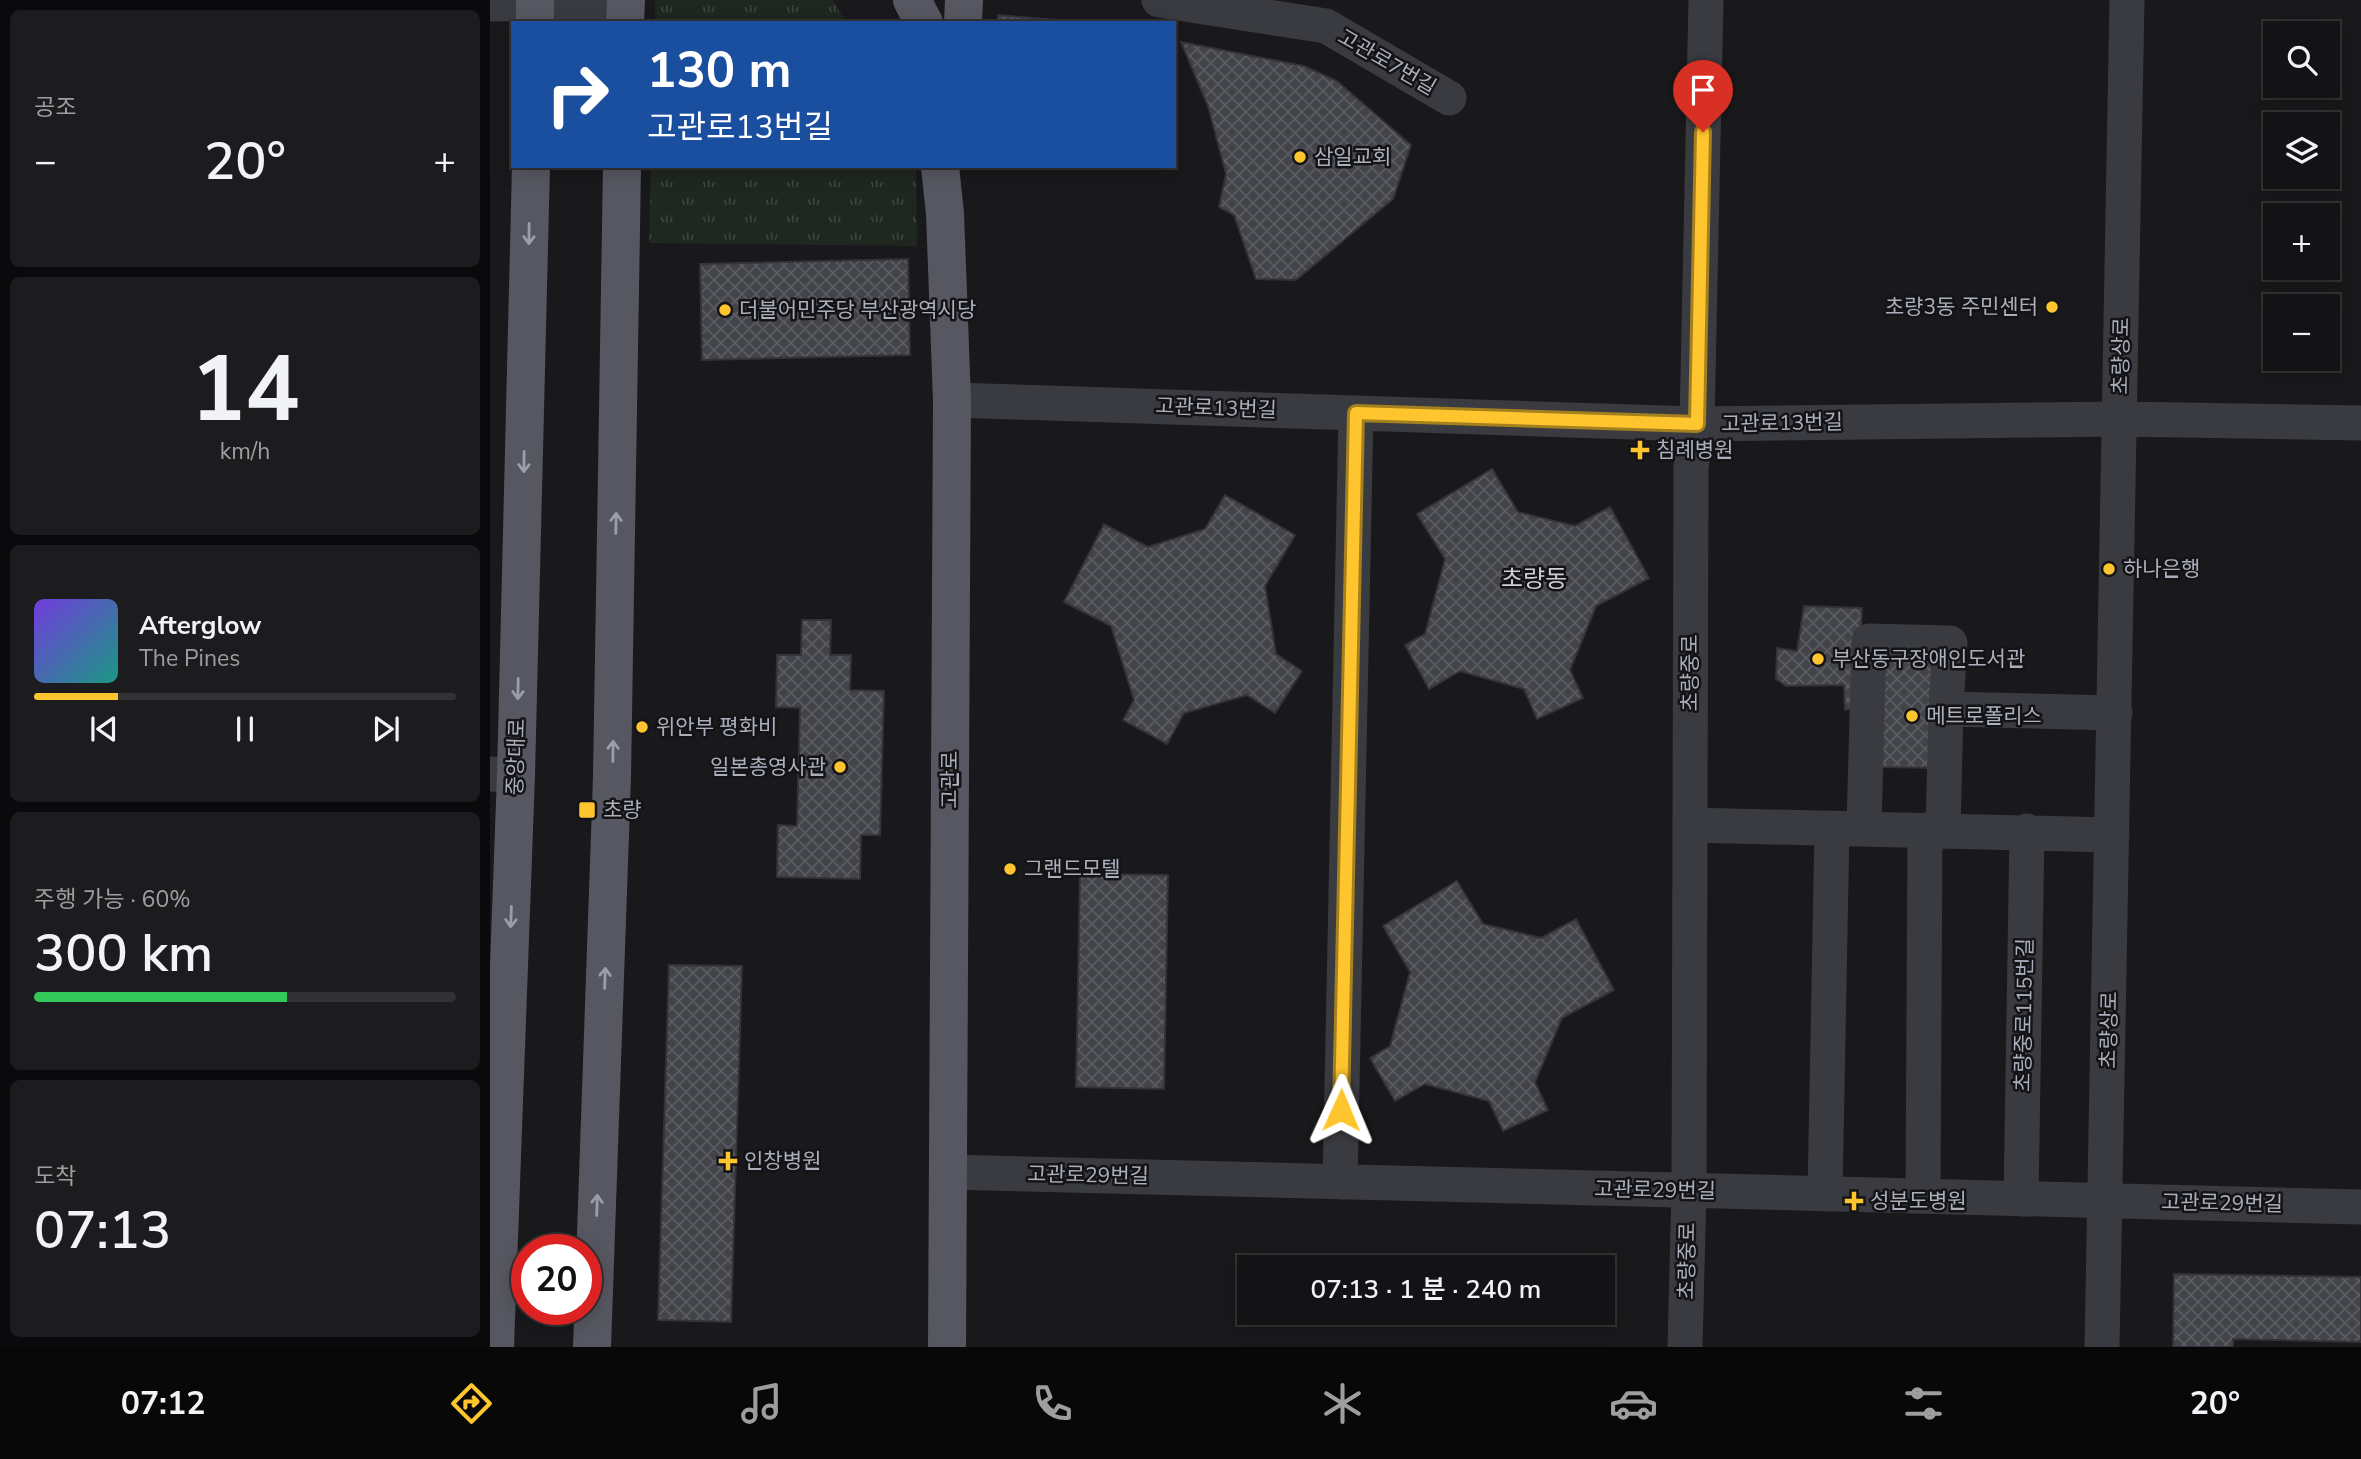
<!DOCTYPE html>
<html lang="ko">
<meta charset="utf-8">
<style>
body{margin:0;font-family:"Nunito Sans","Noto Sans KR",sans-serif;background:#1c1c1e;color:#f1f3f6;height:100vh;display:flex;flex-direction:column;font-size:26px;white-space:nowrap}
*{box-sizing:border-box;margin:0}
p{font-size:23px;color:#9d9ea0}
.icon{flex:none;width:38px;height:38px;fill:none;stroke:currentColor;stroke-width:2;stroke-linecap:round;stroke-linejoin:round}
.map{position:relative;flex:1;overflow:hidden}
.side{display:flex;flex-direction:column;gap:10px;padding:10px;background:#0a0a0c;width:490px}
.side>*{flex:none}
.top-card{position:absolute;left:21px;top:21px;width:665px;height:147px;border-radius:0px;box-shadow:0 4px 18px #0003,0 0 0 2px #323234;background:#1a4fa0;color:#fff;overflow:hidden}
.controls{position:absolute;left:1773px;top:21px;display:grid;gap:14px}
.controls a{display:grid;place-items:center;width:77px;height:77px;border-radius:0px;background:#131315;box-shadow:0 4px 18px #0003,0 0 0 2px #323234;font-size:35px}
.speed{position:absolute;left:21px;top:1234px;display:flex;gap:14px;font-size:35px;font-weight:700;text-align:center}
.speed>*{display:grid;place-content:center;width:91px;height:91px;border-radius:50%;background:#131315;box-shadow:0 4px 18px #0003,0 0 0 2px #323234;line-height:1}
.speed .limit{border:10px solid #d22;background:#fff;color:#111}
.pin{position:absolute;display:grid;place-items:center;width:60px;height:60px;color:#fff;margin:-72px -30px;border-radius:50% 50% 50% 0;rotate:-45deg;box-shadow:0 0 7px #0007}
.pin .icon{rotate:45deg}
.me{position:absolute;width:77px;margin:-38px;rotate:1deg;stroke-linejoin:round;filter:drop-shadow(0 0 5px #0008)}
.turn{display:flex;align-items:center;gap:24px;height:147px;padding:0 21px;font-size:32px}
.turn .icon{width:91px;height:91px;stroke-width:2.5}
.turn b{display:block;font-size:49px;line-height:60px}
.big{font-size:52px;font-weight:600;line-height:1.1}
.side .tile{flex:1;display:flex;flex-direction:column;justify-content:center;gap:10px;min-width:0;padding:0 24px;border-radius:10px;background:#1c1c1e}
.side .dial{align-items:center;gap:0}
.dial b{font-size:91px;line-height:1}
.song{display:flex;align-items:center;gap:21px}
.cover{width:84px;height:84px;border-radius:10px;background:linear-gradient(135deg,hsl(260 70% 55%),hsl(170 70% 35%))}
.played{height:7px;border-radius:4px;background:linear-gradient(90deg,#fec52f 20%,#323234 20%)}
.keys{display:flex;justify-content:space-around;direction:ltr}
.heat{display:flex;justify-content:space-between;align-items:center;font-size:38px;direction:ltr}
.charge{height:10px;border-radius:5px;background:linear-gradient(90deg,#34c759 60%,#323234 0)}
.trip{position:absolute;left:747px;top:1255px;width:378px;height:70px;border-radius:0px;background:#131315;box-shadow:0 4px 18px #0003,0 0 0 2px #323234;font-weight:600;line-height:70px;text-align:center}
.dock{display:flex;height:112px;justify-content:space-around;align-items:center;background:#080808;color:#9d9ea0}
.dock .icon{width:49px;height:49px}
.dock .current{color:#fec52f}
.dock b{font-size:32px;color:#f1f3f6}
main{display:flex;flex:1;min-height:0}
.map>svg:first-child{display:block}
</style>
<main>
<section class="side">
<div class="tile"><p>공조</p>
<div class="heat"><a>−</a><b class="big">20°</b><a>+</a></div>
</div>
<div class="tile dial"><b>14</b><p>km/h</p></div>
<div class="tile">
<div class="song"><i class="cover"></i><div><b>Afterglow</b><p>The Pines</p></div></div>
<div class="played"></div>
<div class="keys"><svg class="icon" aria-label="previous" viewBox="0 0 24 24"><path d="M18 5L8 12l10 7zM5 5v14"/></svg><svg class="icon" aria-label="pause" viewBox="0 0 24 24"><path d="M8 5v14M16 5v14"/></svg><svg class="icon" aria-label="next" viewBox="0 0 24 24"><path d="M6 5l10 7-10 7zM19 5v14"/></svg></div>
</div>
<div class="tile"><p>주행 가능 · 60%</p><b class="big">300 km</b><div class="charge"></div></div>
<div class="tile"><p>도착</p><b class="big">07:13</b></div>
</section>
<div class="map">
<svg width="1871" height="1347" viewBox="0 0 1871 1347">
<defs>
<pattern id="park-tufts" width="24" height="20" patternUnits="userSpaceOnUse" patternTransform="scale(1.75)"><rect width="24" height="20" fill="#1f2720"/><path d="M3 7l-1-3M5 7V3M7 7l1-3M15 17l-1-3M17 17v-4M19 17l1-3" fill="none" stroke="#3d443e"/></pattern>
<pattern id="building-cross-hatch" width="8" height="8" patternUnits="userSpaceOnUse" patternTransform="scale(1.75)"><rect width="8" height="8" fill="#434449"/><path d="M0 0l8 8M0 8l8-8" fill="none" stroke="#5b5c61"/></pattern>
</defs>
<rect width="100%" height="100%" fill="#19191c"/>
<path fill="url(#park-tufts)" d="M165,0H343L356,23H165Z
M161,166H426L427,246L159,243Z"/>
<path fill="url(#building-cross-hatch)" stroke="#333338" stroke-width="2" d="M508,15L602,23H508Z
M691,42L814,66L847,81L921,145L903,199L806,280L766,279L744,215L729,207L736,174L718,106Z
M418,259L420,355L212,360L210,264Z
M1002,469L1028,512L1085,526L1120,507L1159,578L1106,606L1080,670L1093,698L1047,719L1034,689L970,671L939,689L915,645L935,634L955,559L927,514Z
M735,495L805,535L775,586L786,654L812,671L785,713L757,695L694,713L677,744L633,720L644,700L621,626L574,602L614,524L658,547L715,529Z
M1314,606L1372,608L1368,707L1355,710L1354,685L1296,686L1286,679L1287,648L1307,651Z
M312,620H341L340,655H361L360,690L394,691L390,835H371L370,879L287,877L288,825L307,826L310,708L286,707L287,655H311Z
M1417,646L1453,647L1450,768L1391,767L1393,665Z
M590,874L678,875L674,1089L586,1087Z
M967,881L993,924L1051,938L1086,919L1124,990L1072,1018L1045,1082L1058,1110L1013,1131L999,1101L935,1084L905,1101L880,1058L900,1046L920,972L893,926Z
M179,965L252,966L241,1322L168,1320Z
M1684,1274L1871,1277V1342L1743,1339V1347H1683Z"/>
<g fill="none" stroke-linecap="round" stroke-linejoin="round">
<path stroke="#3a3b41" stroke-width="35" d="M669,0L836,26L959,98
M0,4L135,3
M462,400L1207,424L1630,419L1871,423
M0,774L26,775
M1200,825L1622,835
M1374,829L1379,641L1460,643L1456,709
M1453,831L1456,709L1625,713
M459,1172L1871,1207
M850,1182L866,413
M1335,1194L1342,828
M1433,1196L1435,830
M1531,1199L1537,831
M1195,1347L1199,1190L1201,467L1207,424L1216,0
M1612,1347L1637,0"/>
<path stroke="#565760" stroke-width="38" d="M422,0L434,23
M45,23V0
M135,23L136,0
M473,23L474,0
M450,166L455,214L462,400L457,1347
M5,1347L26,775L41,166
M102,1347L122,777L132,166"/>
</g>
<defs><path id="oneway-shaft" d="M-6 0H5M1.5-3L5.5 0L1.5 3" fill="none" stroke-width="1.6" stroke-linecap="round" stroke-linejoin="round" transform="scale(1.75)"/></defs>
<g stroke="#9a9daa">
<use href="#oneway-shaft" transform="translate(39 234) rotate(91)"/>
<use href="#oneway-shaft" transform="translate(34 462) rotate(91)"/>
<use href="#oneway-shaft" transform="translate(126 523) rotate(-89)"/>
<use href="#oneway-shaft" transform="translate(28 689) rotate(91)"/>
<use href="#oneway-shaft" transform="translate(123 751) rotate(-89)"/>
<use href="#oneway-shaft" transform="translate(21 917) rotate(92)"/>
<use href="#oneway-shaft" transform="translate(115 978) rotate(-88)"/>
<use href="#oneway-shaft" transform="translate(107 1205) rotate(-88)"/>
</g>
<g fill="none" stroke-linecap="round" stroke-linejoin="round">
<g stroke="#a5801f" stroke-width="18">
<path id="route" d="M851,1110L866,413L1207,424L1213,132"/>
</g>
<use href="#route" stroke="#fec52f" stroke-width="12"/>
</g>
<g fill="#fec52f" stroke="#141417" stroke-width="2.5">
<circle cx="810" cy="157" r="7"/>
<circle cx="1562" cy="307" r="7"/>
<circle cx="235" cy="310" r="7"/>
<path d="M1146.5 439.5h7v7h7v7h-7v7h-7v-7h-7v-7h7z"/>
<circle cx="1619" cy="569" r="7"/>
<circle cx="1328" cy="659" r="7"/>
<circle cx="1422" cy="716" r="7"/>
<circle cx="152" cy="727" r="7"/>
<circle cx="350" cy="767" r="7"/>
<rect x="88" y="801" width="18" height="18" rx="3.5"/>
<circle cx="520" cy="869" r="7"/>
<path d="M234.5 1150.5h7v7h7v7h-7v7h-7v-7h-7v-7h7z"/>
<path d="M1360.5 1190.5h7v7h7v7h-7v7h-7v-7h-7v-7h7z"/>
</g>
<g text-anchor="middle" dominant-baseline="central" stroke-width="5" stroke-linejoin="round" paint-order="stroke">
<g font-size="21" fill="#abafbc" stroke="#141417">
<text transform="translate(897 62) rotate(30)">고관로7번길</text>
<text transform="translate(1631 356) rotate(-89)">초량상로</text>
<text transform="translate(726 408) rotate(2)">고관로13번길</text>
<text transform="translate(1292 423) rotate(-1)">고관로13번길</text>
<text transform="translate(1200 673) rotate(-90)">초량중로</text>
<text transform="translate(26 757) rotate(-88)">중앙대로</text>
<text transform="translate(460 780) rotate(-90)">고관로</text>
<text transform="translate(1534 1015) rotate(-89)">초량중로115번길</text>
<text transform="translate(1619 1030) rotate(-89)">초량상로</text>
<text transform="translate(598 1175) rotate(1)">고관로29번길</text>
<text transform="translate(1165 1190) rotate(1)">고관로29번길</text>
<text transform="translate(1732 1203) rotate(1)">고관로29번길</text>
<text transform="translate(1197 1261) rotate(-89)">초량중로</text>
</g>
<g font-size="21" fill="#abafbc" stroke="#141417" text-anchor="start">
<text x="824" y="157">삼일교회</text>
<text x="1548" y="307" text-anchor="end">초량3동 주민센터</text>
<text x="249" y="310">더불어민주당 부산광역시당</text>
<text x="1166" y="450">침례병원</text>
<text x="1633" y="569">하나은행</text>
<text x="1342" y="659">부산동구장애인도서관</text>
<text x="1436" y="716">메트로폴리스</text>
<text x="166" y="727">위안부 평화비</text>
<text x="336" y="767" text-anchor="end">일본총영사관</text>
<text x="113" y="810">초량</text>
<text x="534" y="869">그랜드모텔</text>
<text x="254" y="1161">인창병원</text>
<text x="1380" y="1201">성분도병원</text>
</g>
<g font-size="24" fill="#cccfd8" stroke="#141417">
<text x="1044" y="579">초량동</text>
</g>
</g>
</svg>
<div class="controls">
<a><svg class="icon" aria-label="search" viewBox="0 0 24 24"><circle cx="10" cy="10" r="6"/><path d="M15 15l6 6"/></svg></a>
<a><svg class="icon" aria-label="layers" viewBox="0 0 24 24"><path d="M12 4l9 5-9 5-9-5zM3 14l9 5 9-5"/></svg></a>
<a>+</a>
<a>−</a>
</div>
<div class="speed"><div class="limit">20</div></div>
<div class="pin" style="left:1213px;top:132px;background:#d93025"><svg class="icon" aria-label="arrive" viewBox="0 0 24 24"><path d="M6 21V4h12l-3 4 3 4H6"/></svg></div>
<svg class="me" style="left:851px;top:1110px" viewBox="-20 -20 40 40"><path d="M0-17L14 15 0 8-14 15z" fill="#fec52f" stroke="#fff" stroke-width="4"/></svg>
<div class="trip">07:13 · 1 분 · 240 m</div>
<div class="top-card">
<div class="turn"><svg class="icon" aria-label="right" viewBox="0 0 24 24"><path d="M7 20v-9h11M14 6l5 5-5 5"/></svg><div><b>130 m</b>고관로13번길</div></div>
</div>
</div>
</main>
<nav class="dock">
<b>07:12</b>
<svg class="icon current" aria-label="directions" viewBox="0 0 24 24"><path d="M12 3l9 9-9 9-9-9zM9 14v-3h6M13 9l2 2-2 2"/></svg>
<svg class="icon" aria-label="music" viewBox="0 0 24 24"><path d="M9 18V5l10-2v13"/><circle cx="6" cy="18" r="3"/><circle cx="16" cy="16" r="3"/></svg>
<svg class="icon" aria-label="phone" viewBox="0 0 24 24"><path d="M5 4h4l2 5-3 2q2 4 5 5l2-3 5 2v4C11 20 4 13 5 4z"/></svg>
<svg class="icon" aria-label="climate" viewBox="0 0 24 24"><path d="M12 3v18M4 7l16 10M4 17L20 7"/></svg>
<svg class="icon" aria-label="car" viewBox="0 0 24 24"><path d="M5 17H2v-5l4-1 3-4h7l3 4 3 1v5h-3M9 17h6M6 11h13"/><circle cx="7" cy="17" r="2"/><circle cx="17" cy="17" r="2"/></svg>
<svg class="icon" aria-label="filters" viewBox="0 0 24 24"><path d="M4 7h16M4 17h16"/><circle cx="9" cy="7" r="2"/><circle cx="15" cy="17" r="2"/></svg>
<b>20°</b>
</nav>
